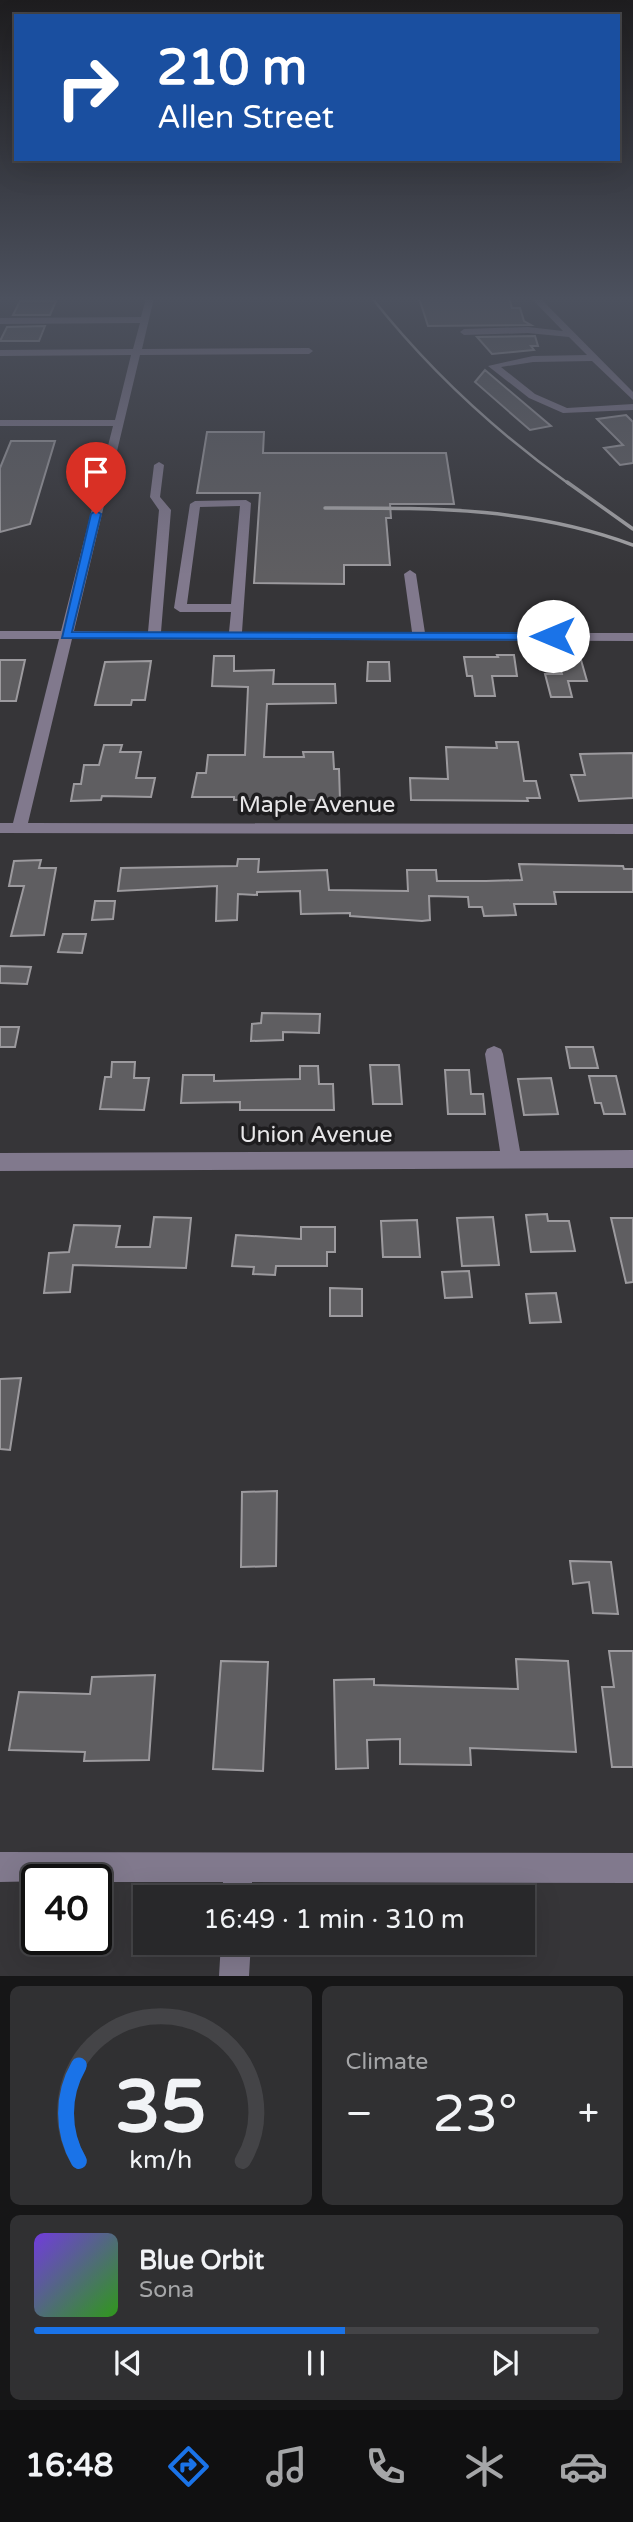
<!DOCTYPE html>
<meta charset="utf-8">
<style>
body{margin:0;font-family:"Varela Round",sans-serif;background:#303032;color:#f1f3f6;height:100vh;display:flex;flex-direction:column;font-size:26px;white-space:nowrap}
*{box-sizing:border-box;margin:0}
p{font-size:23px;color:#a5a6a8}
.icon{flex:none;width:38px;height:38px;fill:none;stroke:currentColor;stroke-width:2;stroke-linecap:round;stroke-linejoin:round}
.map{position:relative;height:1976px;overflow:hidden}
.panel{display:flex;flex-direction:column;gap:10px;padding:10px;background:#161617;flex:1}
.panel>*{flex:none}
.top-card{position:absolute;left:14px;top:14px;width:606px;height:147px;border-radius:0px;box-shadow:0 7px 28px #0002,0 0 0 2px #444447;background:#1a4fa0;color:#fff;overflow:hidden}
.speed{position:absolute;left:21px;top:1864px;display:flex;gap:14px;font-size:35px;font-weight:700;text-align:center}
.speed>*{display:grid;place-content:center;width:91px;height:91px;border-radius:50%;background:#28282a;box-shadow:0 7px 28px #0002,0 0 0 2px #444447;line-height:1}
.speed .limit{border:4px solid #111;border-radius:10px;background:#fff;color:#111}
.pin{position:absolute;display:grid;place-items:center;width:60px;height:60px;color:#fff;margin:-72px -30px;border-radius:50% 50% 50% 0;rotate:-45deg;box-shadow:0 0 7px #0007}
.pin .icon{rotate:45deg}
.me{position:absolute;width:77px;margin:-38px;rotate:270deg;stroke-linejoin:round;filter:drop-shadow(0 0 5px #0008)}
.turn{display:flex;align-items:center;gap:24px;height:147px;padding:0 28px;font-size:32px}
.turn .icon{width:91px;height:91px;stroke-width:2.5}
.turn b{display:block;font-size:49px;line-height:60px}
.big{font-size:52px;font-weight:600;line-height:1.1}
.panel .widget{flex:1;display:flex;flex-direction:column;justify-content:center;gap:10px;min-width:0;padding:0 24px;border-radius:10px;background:#303032}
.panel .dial{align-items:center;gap:0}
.dial svg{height:182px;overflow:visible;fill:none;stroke:#444447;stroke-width:7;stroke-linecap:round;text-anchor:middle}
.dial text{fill:#f1f3f6;stroke:none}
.song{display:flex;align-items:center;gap:21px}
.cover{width:84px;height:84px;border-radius:10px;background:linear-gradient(135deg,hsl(260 70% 55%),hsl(110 70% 35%))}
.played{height:7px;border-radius:4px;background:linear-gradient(90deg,#1a73e8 55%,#444447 55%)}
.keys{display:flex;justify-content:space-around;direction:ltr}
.heat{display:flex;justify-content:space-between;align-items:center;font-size:38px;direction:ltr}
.panel .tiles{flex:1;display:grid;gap:10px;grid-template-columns:1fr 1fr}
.widget:last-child{grid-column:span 2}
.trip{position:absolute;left:133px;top:1885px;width:402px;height:70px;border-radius:0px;background:#28282a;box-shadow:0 7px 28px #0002,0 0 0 2px #444447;font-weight:600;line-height:70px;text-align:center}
.tab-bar{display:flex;height:112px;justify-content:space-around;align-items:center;background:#101011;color:#a5a6a8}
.tab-bar .icon{width:49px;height:49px}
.tab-bar .on{color:#1a73e8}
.tab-bar b{font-size:32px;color:#f1f3f6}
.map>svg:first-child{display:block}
</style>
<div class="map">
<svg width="633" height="1976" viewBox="0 0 633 1976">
<rect width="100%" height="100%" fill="#363538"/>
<path fill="#5f5e61" stroke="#9c9a9e" stroke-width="2" d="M419,298H509L512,308H520L524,321L531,325L428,326Z
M20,301H56L50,315H13Z
M45,326L39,341H0L7,327Z
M535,336L538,346H531L534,350L492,354L477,337Z
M485,370L551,426L530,430L475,382Z
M626,415L633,422V463L620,465L604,448L623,445L597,419Z
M207,432H264L263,453H446L454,504H390L391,518H386L390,565H344V584L254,583L260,493H197Z
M11,441H55L30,524L0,532V468Z
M497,655H514L517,676H492L495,696H475L472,676H467L464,657H498Z
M214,656H234V671L274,670L273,684H335L336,703L267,704L264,757H304L303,752H333L334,769H339L340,800H234V797H192L197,773H206L208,755H245L248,687L212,686Z
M0,660H25L16,701H0Z
M559,660H581L587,681H568L572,697H551L545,674H562Z
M151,661L145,700H132L131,705H95L105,662Z
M368,662H389L390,681H367Z
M496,742H518L524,781H536L540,798H527L528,801L411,800L410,778L448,779L446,747L497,748Z
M104,745H122L120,752H141L136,778H155L151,797L102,796L101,800L71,801L74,784H81L84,765H99Z
M633,753V798L579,801L571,775H585L580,754Z
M238,859H259L258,872L327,870L329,890L408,891L407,870H436L437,881H486L522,880L519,864L623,866L624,869H633V892H554L556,904H514L516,915L484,916L482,907H469L468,897L429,896L430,920L422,921L350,916V913L301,914L300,891L257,892V895L238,894L237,920L216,921L217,886L118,891L121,868L237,866Z
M41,860L39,868H56L44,935L11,936L24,886H9L14,861Z
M95,901H115L113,919L92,920Z
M63,934H86L82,953L58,952Z
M0,966L31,967L27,984L0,983Z
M262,1013L320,1014L319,1033L283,1032V1040L251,1041L252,1024L261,1023Z
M0,1027H19L15,1047H0Z
M566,1047H593L598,1068H570Z
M112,1062H135L134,1078H149L144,1110L100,1109L105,1077H111Z
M370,1065H399L402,1104H373Z
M300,1066H318L319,1084H333L334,1110H240V1102L181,1103L183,1075H214V1081L300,1079Z
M445,1070H469L471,1094H483L485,1114H448Z
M589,1076H616L625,1114H604L601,1103H595Z
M551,1078L558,1114L524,1115L518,1079Z
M547,1214L548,1221H569L575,1251L531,1252L526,1215Z
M154,1217L191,1218L186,1268L73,1265L70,1292L44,1293L49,1253L69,1252L74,1225L120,1226L116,1247H150Z
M493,1217L499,1265L462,1266L457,1218Z
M611,1218H633V1282L626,1283Z
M417,1220L420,1257H383L381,1221Z
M301,1227H335V1252H327V1266H276L275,1275L253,1274L254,1267L232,1266L236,1235L301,1239Z
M469,1271L472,1297L445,1298L442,1272Z
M330,1288L362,1289V1316H330Z
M556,1293L561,1322L530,1323L526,1294Z
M21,1378L10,1450L0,1449V1379Z
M277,1491L276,1566L241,1567L242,1492Z
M570,1561L611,1562L618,1614L593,1613L589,1582L573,1584Z
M609,1651H633V1767H612L602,1687H614Z
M516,1659L568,1661L576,1752L470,1748L471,1765L400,1764V1739L367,1740L368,1768L336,1769L334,1680L374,1679V1685L518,1689Z
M221,1661L268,1662L263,1771L213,1769Z
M155,1675L149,1760L84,1761L85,1752L9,1750L19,1692L90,1694L92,1677Z"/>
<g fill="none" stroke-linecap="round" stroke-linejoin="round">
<path fill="#81798d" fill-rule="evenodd" d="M146,298H154L142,349L309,348L313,351L309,354L140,355L74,631L148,632L159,510L150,497L154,465L159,462L164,465L160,497L171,510L161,632H229L231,612H180L174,608L190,504L195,501L246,500L251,503L242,632H412L404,574L410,570L416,574L425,633H633V641L72,639L28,823L633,824V834L0,833V823H13L59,639H0V631H61L113,426H0V420H115L131,355L0,356V350L133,349L140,323L0,324V318L141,317ZM240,506L231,604H187L200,507Z
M531,298H540L633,392V400L592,361L533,362L501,367L535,394L567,408L633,404V410L563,413L529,398L488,366L533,356L587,355L569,337L528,333L464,335L460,332L464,329L528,327L563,331Z
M494,1046L501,1049L503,1054L520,1151L633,1150V1168L0,1171V1153L500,1151L485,1054L487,1049Z
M0,1852L633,1853V1883L252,1882V1897H222L223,1882H96V1880L0,1882Z
M221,1942H251L249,1976H219Z"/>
<path stroke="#a7a6a8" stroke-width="2.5" d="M372,298C429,370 495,431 569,484"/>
<path stroke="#a7a6a8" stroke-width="3.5" d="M567,482L633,529
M325,508C431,508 532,507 633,545"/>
</g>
<linearGradient id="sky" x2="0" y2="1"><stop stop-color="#1e1d1f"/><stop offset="0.52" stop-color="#4c515e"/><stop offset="1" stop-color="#4c515e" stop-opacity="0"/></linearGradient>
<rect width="633" height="575" fill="url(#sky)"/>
<path fill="#1a73e8" stroke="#114b97" stroke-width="2" d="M96,511L101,514L72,632L553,633L559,636L553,640L62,638L91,514Z"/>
<g text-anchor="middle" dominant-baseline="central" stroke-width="7" stroke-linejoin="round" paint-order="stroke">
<g font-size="23" fill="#e7e6e8" stroke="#1e1d1f">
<text x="317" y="805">Maple Avenue</text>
<text x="316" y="1135">Union Avenue</text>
</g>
</g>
</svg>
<div class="speed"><div class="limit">40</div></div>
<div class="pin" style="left:96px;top:514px;background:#d93025"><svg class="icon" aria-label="arrive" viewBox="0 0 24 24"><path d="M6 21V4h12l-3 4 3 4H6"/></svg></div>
<svg class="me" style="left:553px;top:636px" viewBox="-20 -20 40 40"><circle r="19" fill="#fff"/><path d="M0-13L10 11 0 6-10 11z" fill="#1a73e8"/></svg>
<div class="trip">16:49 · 1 min · 310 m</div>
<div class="top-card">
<div class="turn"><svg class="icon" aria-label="right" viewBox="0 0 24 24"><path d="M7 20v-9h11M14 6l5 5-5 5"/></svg><div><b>210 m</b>Allen Street</div></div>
</div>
</div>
<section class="panel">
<div class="tiles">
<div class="widget dial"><svg viewBox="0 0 100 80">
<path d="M14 69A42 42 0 1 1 86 69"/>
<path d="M14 69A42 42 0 0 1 14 27" stroke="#1a73e8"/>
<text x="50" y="56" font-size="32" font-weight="700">35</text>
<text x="50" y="72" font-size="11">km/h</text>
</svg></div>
<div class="widget"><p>Climate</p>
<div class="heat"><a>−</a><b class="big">23°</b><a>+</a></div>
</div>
<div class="widget">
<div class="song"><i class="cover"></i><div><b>Blue Orbit</b><p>Sona</p></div></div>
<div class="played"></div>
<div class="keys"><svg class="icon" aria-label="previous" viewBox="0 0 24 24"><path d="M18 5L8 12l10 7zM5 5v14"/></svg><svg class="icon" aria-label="pause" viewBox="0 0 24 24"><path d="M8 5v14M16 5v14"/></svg><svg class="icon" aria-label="next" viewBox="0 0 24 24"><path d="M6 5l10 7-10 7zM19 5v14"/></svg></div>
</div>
</div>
</section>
<nav class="tab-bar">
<b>16:48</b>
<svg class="icon on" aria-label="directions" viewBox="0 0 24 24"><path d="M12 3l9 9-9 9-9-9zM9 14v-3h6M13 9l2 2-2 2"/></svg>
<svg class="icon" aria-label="music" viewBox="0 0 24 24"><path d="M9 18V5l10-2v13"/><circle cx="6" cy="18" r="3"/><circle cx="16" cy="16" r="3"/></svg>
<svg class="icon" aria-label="phone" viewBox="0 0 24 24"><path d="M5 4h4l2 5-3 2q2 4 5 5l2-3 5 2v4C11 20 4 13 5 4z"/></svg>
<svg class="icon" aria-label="climate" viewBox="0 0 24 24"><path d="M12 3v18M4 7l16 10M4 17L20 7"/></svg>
<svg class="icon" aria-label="car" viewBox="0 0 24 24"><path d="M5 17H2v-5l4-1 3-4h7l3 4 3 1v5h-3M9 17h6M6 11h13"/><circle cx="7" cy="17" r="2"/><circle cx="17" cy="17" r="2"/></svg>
</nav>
